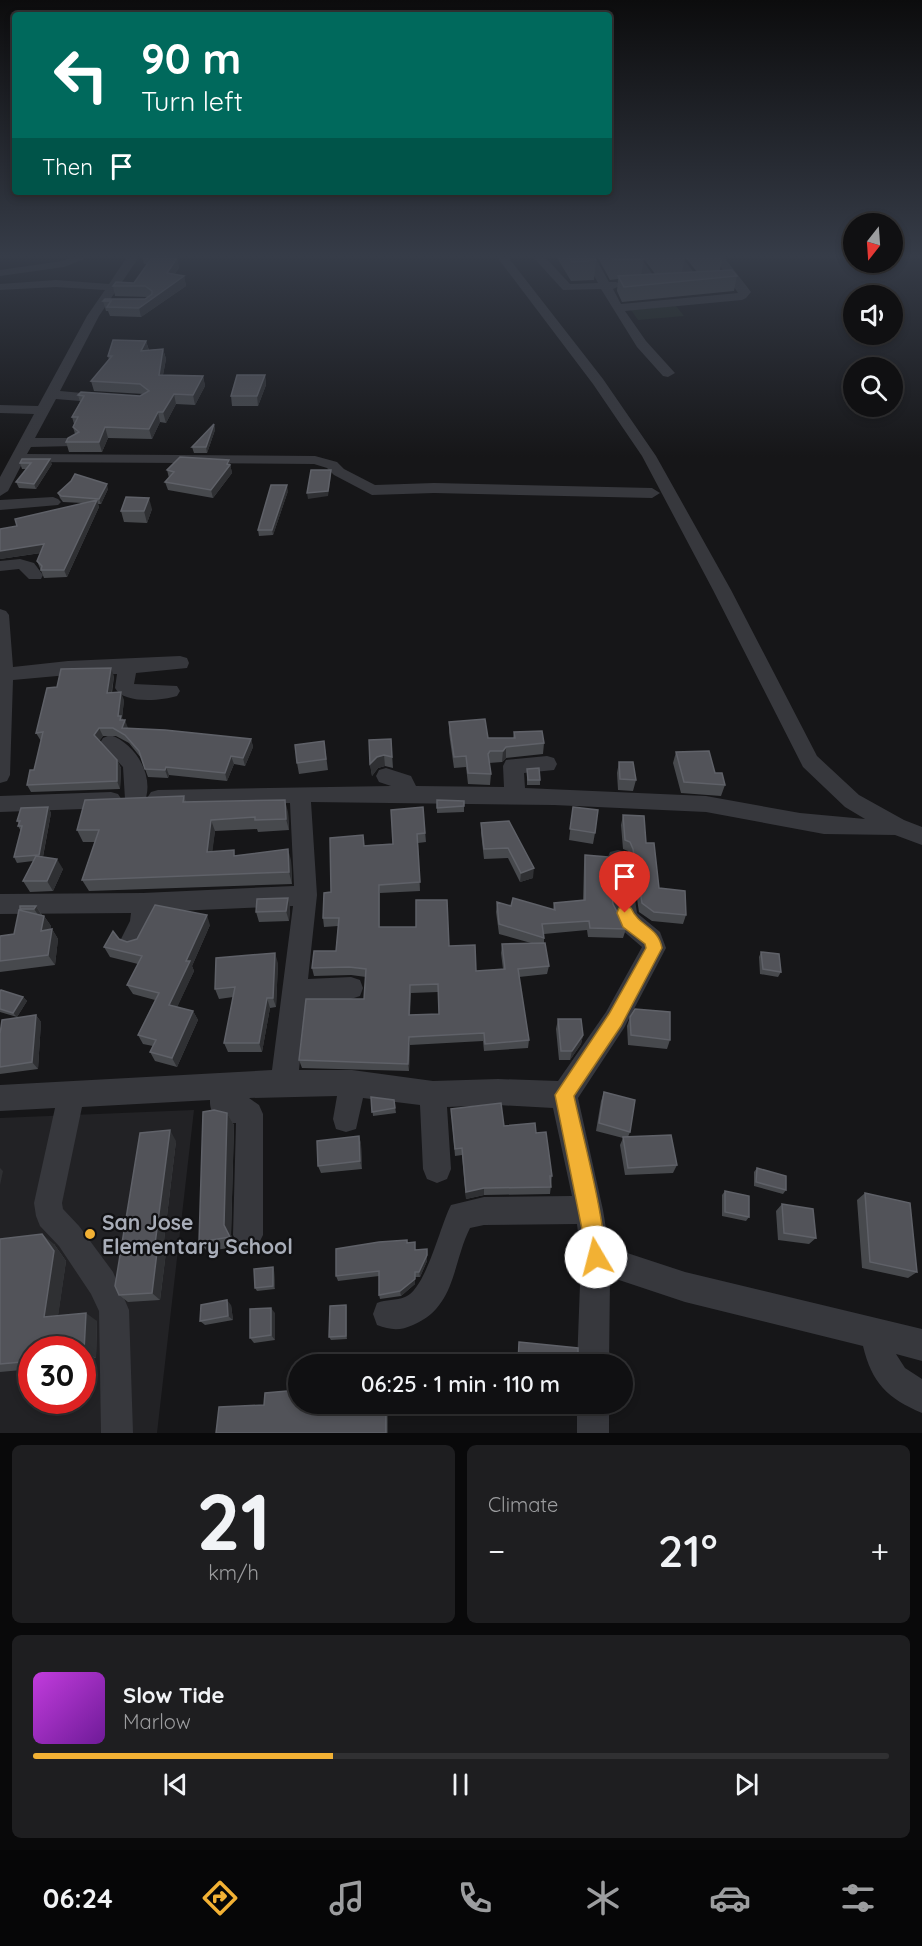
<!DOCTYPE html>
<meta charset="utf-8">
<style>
body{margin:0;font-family:Quicksand,sans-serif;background:#1e1e20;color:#f1f3f6;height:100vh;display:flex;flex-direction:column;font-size:22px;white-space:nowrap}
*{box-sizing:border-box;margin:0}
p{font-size:20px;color:#9c9d9f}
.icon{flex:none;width:33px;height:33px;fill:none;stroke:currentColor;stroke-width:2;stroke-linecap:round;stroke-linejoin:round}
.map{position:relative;height:1433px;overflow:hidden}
.details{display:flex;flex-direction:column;gap:12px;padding:12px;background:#09090a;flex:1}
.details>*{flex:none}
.banner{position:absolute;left:12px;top:12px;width:600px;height:183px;border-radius:6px;box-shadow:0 3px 9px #0003,0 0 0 2px #303032;background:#00695c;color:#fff;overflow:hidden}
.needle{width:39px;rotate:197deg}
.tools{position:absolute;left:843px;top:213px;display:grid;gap:12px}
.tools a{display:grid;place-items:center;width:60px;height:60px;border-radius:50%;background:#101012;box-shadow:0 3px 9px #0003,0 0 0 2px #303032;font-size:30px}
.speed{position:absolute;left:18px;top:1336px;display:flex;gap:12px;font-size:30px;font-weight:700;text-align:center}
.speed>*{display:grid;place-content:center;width:78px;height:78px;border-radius:50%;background:#101012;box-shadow:0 3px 9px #0003,0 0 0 2px #303032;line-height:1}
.speed .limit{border:9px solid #d22;background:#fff;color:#111}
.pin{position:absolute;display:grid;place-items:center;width:51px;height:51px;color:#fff;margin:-62px -26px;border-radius:50% 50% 50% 0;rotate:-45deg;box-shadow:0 0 6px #0007}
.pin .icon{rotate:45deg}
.me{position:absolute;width:66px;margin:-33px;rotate:352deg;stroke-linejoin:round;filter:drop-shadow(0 0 4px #0008)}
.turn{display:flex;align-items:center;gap:21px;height:126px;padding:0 30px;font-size:27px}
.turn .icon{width:78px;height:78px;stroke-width:2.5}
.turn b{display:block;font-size:42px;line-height:51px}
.then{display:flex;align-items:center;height:57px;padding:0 30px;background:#0003;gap:12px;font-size:22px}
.big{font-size:45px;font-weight:600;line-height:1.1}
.details .card{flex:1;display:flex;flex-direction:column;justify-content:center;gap:9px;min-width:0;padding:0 21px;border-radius:9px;background:#1e1e20}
.details .dial{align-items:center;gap:0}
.dial b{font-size:78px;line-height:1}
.song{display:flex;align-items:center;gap:18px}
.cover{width:72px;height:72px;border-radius:9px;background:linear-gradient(135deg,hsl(290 70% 55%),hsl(280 70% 35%))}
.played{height:6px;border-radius:3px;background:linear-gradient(90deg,#f2b134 35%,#303032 35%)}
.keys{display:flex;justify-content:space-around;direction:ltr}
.heat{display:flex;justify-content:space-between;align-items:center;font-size:33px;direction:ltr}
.details .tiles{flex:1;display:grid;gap:12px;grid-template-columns:1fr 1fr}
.card:last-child{grid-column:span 2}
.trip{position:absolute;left:288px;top:1354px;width:345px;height:60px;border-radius:30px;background:#101012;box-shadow:0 3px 9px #0003,0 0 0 2px #303032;font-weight:600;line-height:60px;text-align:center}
.dock{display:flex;height:96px;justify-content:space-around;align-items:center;background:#060607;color:#9c9d9f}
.dock .icon{width:42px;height:42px}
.dock .active{color:#f2b134}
.dock b{font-size:27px;color:#f1f3f6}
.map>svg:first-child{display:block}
</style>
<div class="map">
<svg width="922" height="1433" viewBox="0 0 922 1433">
<rect width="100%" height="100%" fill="#161618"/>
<path fill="#222225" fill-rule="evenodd" d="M194,1110L157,1433H0V1118ZM32,1350H82V1401H32Z"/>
<path fill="#1e261f" d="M676,306L684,316L638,320L631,310Z"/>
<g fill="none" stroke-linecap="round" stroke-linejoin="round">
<path fill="#37383d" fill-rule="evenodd" d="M74,257H89L64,267L0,276V270L62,261Z
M127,257H139L99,316L60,391L104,395L111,399L104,403L56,399L35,438H73L80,442L73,446L31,447L27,454L315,456L337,462L344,469L375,485L434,483L652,488L660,493L652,498L434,493L372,495L334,475L327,468L314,464L23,462L8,491L0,496V477L34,414L0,413V405L38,406L87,316L105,290L56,287L0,290V284L56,280L109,284Z
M497,257H508L603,379L656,456L731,590L817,756L859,795L904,820L922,827V845L895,835L824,834L706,812L554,805L311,802L317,895L308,979L351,977L360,980L363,988L360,996L351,999L306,1002L299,1070H352L433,1081L498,1079L558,1081L606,1012L642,947L621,929L613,913L607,859L610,852L618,850L626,852L629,859L637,913L660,932L666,948L624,1028L578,1098L603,1210L609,1247L685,1272L922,1329V1361L896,1354L905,1368L922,1379V1413C887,1398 872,1383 863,1346L685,1302L610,1277L609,1365H577L581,1257L577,1224L484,1225L470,1228C452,1264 456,1307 413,1325C400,1331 390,1330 377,1325L373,1314L377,1303C386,1299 396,1301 405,1297C426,1289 440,1226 451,1205L484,1197L572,1196L553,1108L498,1105L447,1107L451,1169L447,1179L437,1183L427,1179L423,1169L420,1105L363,1098L356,1129L346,1132L336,1129L333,1119L337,1096L249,1098L259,1105L263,1114V1235L258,1245L248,1250L238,1245L233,1235L236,1123C222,1124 209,1116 210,1100L82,1107L62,1203L63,1209L79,1226L113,1272L129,1310L133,1433H101L99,1311L91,1294L59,1246L40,1226L36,1216L34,1203L55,1108L0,1111V1085L272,1070L293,906L154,912V923L141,947L133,950L125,947L121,939L130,921L131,913L0,914V894L143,893L294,886L290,803L158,806L151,804L147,798L151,792L158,790L391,786L379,782L376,776L379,770L386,768L411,776L416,786L504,787L503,766L506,760L547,756L554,758L557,764L554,770L524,773L525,788L706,796L800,813L865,819L845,807L803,767L713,590L642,456L593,384Z
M533,257H545L570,284L598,283L584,257H595L609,282H616L622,285L613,289L621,304L738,293L714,257H724L751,292L746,298L742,300L625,311L646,341L675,373L668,377L663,376L637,347L601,289L563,290Z
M629,257H640L659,283L657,285H649Z
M671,257H682L700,280L698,282H690Z
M53,497L58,499L61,502L58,505L0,510V500Z
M20,559L34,563L43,575L41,579H29L19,569L0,571V561Z
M0,609L6,611L9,615L13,667L68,661L180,656L187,658L189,663L187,668L136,673L134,684L177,686L180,691L177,696C161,701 123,704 115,688L117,674L68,675L13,680L10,775L7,781L0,783Z
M110,735C136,743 157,779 143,805L136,807L129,805L125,799L123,767L100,743L103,738Z
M111,792L118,794L122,800L118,806L111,808L0,812V796Z
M577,1404H609V1433H577Z"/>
</g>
<path fill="#47494d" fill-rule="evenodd" d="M142,256H175V258H177L179,268L174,275L184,276L186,286L141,317L110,316L108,311H106L103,301L145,299L148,297L115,296L113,286L134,283L147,264H144Z
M556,256H594L596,260L594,280L571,281Z
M597,256H642L644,259L641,275L655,274L642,256H723L720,270L737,276L734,291L622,302L617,291L618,279L610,280ZM685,257L697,272H682Z
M146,341L149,350L163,349L166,359L163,375L203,376L205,386L195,405L176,404L166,423L160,422L152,439L108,438L102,452H69L66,442L75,434L73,427L74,424L72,417L80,402L78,395L140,396L144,394L94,391L91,381L109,360L108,356Z
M265,375L266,385L258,406H232L231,396Z
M214,424L215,430L207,453H194L192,447Z
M22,459L52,464L36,489L19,488L16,482L27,469H22L20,463Z
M229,460L232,473L213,498L168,490L165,482L169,478L167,470Z
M108,489L101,504H98L99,507L67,577L44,578L37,561L41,553L0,559L17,526L83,503L63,502L60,498L58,493Z
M288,491L273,535L259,536L258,530Z
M152,509L147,523L124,522L121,511Z
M114,676L112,693L124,700L122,718L128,729L251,739L253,747L245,766L234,764L227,781L169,775L168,778L148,777L141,758L129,743L116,736H103L99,741L117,760L121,768L120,789L31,792L27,785L34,770L41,741L36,733L57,687Z
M449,722L488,738H513L514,732L544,743L543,754L506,758L502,762L489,763L491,774L490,785L468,784L466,767L454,768L449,733Z
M391,739L393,768L385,766L378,768L372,776L370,764Z
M324,741L328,770L299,774L297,763Z
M676,752L715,773L725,785L721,796L681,793L673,763Z
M619,762L636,780L633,791L618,790L617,773Z
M527,769L540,780V785H527Z
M184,796L186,802L288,812L289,830L258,832L257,829L215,831L212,851L236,856L291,860L292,884L89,891L82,880L95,842H83L77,830Z
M437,800L464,801V812L437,813Z
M48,807L51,813L43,857L63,869L53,891L30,892L23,881L33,861L17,863L14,857L21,831L18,826L19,824L17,821Z
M423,807L426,842L418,843L420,891L380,893V927L449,946L476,971L503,969L501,953L502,944L531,943L499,934L496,912L497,902L511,906L553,910L554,903L583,900L584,865L585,855L613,904L626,929L623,938L588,937L587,930L544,934V943L549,966L547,974L519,977L529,1040L528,1048L484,1051L483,1041L410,1045L409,1071L302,1068L299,1060L364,999L366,977L351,975L314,976L312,968L336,951L338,926L324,927L323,918L331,892L364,845L393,844ZM438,992L439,1014L410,1015L411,993Z
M573,807L595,833L593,844L569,840Z
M623,815L646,843L659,888L686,915L683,924L652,921L639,912L631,859L628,851L623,849L621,825Z
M509,821L533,878L520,882L508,858L484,859L481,833V823Z
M288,898L290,908L289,921L259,922L256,912Z
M36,906L42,915L44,916L51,926L50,930L52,929L58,939L55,965L0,972V936L14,934L21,910L20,909Z
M210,925L192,966L194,971L177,1007L193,1011L198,1020L177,1067L155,1061L150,1052L153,1046L143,1044L138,1035L155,1000L133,994L127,985L138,964L110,957L104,947L119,939L127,942Z
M761,952L781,972L778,977L760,974L759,957Z
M278,963L276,1007L270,1008L262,1052H228L224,1043L233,997L219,999L215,989Z
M0,992L23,997L27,1001L17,1017L0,1012Z
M36,1015L41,1022L38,1069L0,1074V1034Z
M630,1017L670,1040L667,1049L628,1045L627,1026Z
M558,1019L583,1035L581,1044L570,1060H559L556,1029Z
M604,1092L630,1132L628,1137L677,1165L673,1173L625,1175L620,1145L623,1138L596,1131L601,1101Z
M371,1097L394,1100L396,1113L373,1116Z
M451,1109L504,1126L536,1133L552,1176L550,1194L484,1195L466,1199L462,1155L455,1156Z
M227,1113L234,1125L231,1235L237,1247L207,1251L199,1242Z
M359,1136L361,1144L362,1169L321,1173L318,1166Z
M176,1141L163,1249L166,1252L160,1300L128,1302L119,1295Z
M757,1168L786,1190L783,1194L754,1186V1172Z
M725,1191L749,1217L746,1221L722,1216V1195Z
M865,1193L917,1272L908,1278L862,1268L857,1200Z
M782,1204L816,1238L809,1244L778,1240L776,1211Z
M0,1239L54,1244L66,1261L58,1315L97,1321L96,1358L82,1356V1350H32V1369L0,1372Z
M407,1243L427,1261L420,1277H415V1284L401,1296L380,1299L379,1295V1276L338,1281L336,1276Z
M273,1267L274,1270L275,1289L257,1291L255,1288Z
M231,1305L233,1320L205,1325L200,1321Z
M346,1305L347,1308V1339L331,1340L329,1337Z
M275,1313V1340L254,1343L250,1338Z
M449,1404H471V1409L449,1407Z"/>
<path fill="#2f3033" d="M172,256H175V260L177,258L179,268L169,282L167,273Z
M184,276L186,286L141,317L139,308Z
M146,341L149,351H141Z
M163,349L166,359L161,385L159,375Z
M265,375L266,385L258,406L257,396Z
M203,376L205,386L195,405L193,395Z
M174,394L176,404L166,423L163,412Z
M158,412L160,422L152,439L149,429Z
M214,424L215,430L207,453L206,447Z
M105,427L108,438L102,452L99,442Z
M50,459L52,464L36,489L34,484Z
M229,460L232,473L213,498L211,490Z
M331,470V476L328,496L308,499L307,493Z
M107,484L108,489L101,504L99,499Z
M287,485L288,491L273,535L272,530Z
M149,498L152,509L147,523L144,511Z
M97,500L99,507L67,577L64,570Z
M44,544L47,552L0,559V551Z
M111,668L114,676L110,701L107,693Z
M121,692L124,700L122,718L124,723L125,720L128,728L124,734L118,716Z
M99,728L103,736L98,743L94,735Z
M251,739L253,747L245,766L243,758Z
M506,747V758L502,762L503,751Z
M384,755L385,766L378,768L372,776L370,764L377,757Z
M231,756L234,764L227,781L225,773Z
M117,760L121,768L120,789L117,781Z
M166,767L169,775L168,778L165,770Z
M285,800L288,812L289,830L286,819Z
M48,807L51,813L42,861L39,855Z
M211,820L215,831L211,863L207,852Z
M288,849L291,860L292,884L289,872Z
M57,859L63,869L53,891L47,881Z
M534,868L533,878L520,882L521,873Z
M379,885L380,893V935L379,927Z
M288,898L290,908L289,921L286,911Z
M36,906L42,916L41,919L34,909Z
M207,915L210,925L192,966L194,971L174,1014L169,1005L186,961Z
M44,916L51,926L48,941L41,931Z
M52,929L58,939L55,965L48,955Z
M275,953L278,963L276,1007L273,998Z
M23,997L27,1001L17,1017L13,1013Z
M267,998L270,1008L262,1052L259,1043Z
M193,1011L198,1020L177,1067L172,1058Z
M36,1015L41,1022L38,1069L32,1062Z
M583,1035L581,1044L570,1060L572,1051Z
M409,1037L410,1045L409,1071L408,1064Z
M227,1113L234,1125L231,1235L237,1247L230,1237L224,1225Z
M170,1130L176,1141L163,1249L166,1252L160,1300L152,1293L155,1244Z
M359,1136L361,1144L362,1169L360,1161Z
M0,1168L3,1171L0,1185Z
M484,1188V1195L466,1199V1192Z
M42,1234L54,1244L66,1261L57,1324L44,1317Z
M427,1249V1261L420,1277L419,1272Z
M273,1267L274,1270L275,1289L273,1286Z
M415,1272V1284L401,1296L400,1291Z
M227,1300L231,1305L233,1320L228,1316Z
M346,1305L347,1308V1339L346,1336Z
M271,1308L275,1313V1340L271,1335Z
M86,1313L97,1321L96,1358L84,1351Z
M386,1404H388V1433H386Z"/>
<path fill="#525359" stroke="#5f6168" stroke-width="1.5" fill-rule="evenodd" d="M153,256H172L171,258H177L167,273L184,276L139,308L107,307L111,301H103L105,299H145L152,294V291L145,286H113L116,282L134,283Z
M569,256H594L596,260L572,262Z
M610,256H642L644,259L613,260Z
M732,270L737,276L624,287L618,276Z
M113,340L146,341L141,351L163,349L159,375L203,376L193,395L174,394L163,412H158L149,429L105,427L99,442H66L68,438L79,432L73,427L78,417H72L84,396L78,395L81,392L140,396L149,391L140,384L91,381L112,356H108Z
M237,375H265L257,396H231Z
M214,424L206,447H192Z
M180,457L229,460L227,464L230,465L211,490L165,482L174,472L167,470Z
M22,459H50L34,484L16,482L31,463H20Z
M311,470H331L328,491L307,493Z
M75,474L107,484L99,499L61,496L58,493L71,481Z
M271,485H287L272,530H258Z
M126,497L149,498L144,511H121Z
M97,500L64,570H41L42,566L37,561L44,544L0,551V529L17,526L15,519Z
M111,668L107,693L121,692L118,716H121L120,720H125L122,728L165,730L251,739L243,758L231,756L225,773L166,767L165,770L145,769L139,751L125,735L113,728H99L94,735L117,760V781L27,785L30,770H34L43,732L36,733L47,688L57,687L61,669Z
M485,719L488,738H515L514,732L542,731L544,743L506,747L503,751H490L488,754L491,774L468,773L466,756L454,757L449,722Z
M391,739L392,757L384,755L377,757L370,764L369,740Z
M324,741L326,759L297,763L295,745Z
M709,751L715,773H722L725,785L684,782L676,752Z
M619,762H633L636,780L620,779Z
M539,768L540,780H528L527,769Z
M184,796L183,802L285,800L286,819L255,820V817L211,820L207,852L234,850V856L288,849L289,872L82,880L99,830H77L85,800Z
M437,800L464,801V806L437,808Z
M48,807L39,855L14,857L22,826H18L20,821H17L21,808Z
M423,807L425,833L417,834L420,882L379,885V927H416V900H447L449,946L475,945L476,971L505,969L502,944L545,943L549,966L518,969L529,1040L485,1044L484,1033L409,1037L408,1064L299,1060L306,999H364L366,969L349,967L312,968L314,951H336L339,918H323L324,893L331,892L330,838L363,835L364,846L393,844L391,810ZM438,984L439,1014L409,1015L410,985Z
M573,807L598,810L595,833L570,829Z
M623,815L644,816L646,843H654L659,888L685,891L686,915L654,912L642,903L633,849L630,842L625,840Z
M509,821L534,868L521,873L508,848L484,849L481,823Z
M585,855L608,857L613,904L626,929L590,928L589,921L542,924L544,938L499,924L497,902L511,906L513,898L555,910L554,903L585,900Z
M36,856L57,859L47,881H23Z
M288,898L286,911L256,912L257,899Z
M155,905L207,915L186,961H190L169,1005L193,1011L172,1058L150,1052L156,1040L138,1035L159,993L127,985L142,956L104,947L113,931L119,939L127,942L137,939Z
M20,906H36L34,909H20Z
M19,910L44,916L41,931L52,929L48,955L0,961V936L14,934Z
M761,952L779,954L781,972L763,969Z
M275,953L273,998H267L259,1043H224L235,987L215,989L216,958Z
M1,990L23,997L13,1013L0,1009V992Z
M635,1009L670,1012V1040L631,1035L630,1017Z
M36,1015L32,1062L0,1067V1034L2,1020Z
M558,1019H581L583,1035L572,1051H561Z
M604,1092L635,1100L630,1132L599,1123Z
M371,1097L394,1100L395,1108L372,1112Z
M501,1103L504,1126L535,1123L536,1133L546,1132L552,1176H550L551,1187L484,1188L466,1192L462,1148L455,1149L451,1109Z
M214,1110L227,1113L224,1225L230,1237L199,1242L203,1112Z
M170,1130L155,1244H158L152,1293L119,1295L115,1286L140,1133Z
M671,1135L677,1165L628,1168L623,1137Z
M359,1136L360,1161L318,1166L317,1141Z
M757,1168L786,1176V1190L756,1182Z
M725,1191L749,1196V1217L725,1212Z
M865,1193L910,1203L917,1272L870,1262Z
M782,1204L813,1209L816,1238L784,1233Z
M42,1234L54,1251L44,1317L86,1313L84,1351H82V1350H75L59,1348L58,1350H32V1361L0,1364V1239Z
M407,1240V1243L415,1242V1250L427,1249V1255L419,1272H415V1279L400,1291L379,1295V1271L336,1276V1249L379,1242Z
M273,1267V1286L255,1288L254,1269Z
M227,1300L228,1316L200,1321L201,1305Z
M346,1305V1336L329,1337L330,1306Z
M271,1308V1335L250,1338V1309Z
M519,1342L578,1348V1362L588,1363V1365H518Z
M298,1390V1404H386V1433H216L219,1407L264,1405L265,1393Z
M449,1404H471V1407L449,1405Z"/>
<linearGradient id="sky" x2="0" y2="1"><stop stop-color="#0c0c0d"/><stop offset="0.56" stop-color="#363c48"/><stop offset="1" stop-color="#363c48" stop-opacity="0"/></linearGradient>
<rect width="922" height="457" fill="url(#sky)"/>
<path fill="#f2b134" stroke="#9d7322" stroke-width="1.5" d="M625,906L631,908C639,927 658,926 662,948L621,1026L574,1096C580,1126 612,1243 603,1264L596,1267L589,1264L555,1095L609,1014L646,948L645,944L623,927L617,913L619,908Z"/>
<circle fill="#f2b134" stroke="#111113" stroke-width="2" cx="90" cy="1234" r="6"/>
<g text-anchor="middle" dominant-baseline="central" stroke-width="4.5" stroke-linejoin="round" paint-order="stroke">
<g font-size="21" font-weight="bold" fill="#a8adb8" stroke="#111113" text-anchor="start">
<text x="102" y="1222">San Jose<tspan x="102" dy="24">Elementary School</tspan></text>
</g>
</g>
</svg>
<div class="tools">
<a><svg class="needle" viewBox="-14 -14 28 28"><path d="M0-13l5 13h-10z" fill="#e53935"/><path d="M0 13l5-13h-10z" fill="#9c9d9f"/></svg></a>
<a><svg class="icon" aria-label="sound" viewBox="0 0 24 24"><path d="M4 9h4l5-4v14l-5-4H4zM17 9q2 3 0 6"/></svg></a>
<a><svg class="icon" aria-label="search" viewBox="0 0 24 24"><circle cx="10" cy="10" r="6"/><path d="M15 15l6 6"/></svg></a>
</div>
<div class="speed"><div class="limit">30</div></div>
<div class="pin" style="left:625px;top:913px;background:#d93025"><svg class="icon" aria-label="arrive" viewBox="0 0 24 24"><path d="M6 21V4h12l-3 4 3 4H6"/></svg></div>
<svg class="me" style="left:596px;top:1257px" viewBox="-20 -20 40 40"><circle r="19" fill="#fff"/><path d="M0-13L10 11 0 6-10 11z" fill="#f2b134"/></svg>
<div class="trip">06:25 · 1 min · 110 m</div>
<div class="banner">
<div class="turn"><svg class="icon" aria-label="left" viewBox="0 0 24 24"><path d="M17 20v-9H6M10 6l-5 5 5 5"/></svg><div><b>90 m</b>Turn left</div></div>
<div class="then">Then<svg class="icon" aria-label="arrive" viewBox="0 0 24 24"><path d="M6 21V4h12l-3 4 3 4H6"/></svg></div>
</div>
</div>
<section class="details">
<div class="tiles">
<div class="card dial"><b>21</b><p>km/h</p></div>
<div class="card"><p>Climate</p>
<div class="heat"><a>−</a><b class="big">21°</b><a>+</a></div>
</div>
<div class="card">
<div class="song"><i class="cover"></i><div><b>Slow Tide</b><p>Marlow</p></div></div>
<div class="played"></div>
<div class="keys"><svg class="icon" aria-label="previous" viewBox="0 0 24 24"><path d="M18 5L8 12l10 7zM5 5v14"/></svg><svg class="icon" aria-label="pause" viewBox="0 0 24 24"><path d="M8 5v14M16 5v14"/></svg><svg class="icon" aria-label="next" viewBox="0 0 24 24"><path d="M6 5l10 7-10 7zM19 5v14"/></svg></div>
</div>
</div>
</section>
<nav class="dock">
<b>06:24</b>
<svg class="icon active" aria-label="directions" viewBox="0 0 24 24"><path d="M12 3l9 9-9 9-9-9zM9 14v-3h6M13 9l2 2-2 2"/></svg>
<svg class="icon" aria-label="music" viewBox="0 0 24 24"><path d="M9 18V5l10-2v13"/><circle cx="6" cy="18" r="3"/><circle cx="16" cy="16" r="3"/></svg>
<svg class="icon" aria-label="phone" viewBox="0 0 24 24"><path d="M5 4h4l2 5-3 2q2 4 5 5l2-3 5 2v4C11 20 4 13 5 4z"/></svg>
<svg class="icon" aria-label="climate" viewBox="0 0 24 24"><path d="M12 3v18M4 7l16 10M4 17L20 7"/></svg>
<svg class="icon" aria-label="car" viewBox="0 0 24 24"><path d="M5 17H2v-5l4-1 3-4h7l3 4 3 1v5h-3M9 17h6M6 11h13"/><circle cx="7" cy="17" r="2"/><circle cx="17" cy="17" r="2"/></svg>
<svg class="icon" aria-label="filters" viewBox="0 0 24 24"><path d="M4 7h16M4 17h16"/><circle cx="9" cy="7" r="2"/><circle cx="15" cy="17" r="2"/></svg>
</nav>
